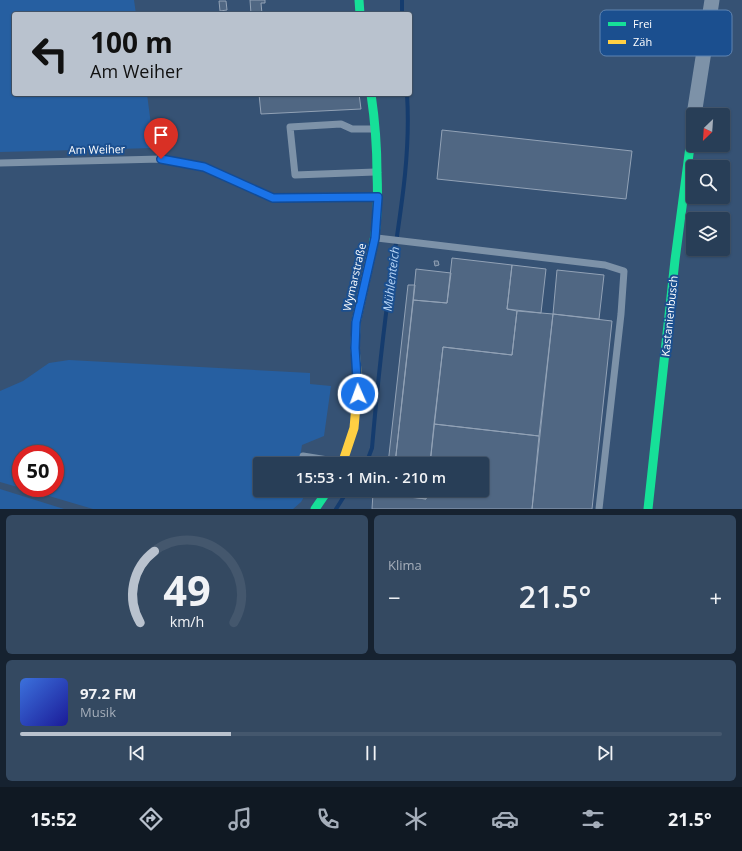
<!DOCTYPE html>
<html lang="de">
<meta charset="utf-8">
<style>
body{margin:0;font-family:"Open Sans",sans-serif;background:#344961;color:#f1f3f6;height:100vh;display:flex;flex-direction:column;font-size:15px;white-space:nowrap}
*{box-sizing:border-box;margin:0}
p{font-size:13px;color:#a5aeba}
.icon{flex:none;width:22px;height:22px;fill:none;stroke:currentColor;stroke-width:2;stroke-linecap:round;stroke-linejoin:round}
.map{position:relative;height:509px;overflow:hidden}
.sheet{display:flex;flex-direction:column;gap:6px;padding:6px;background:#162230;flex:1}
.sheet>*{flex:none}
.banner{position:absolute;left:12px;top:12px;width:400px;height:84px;border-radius:4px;box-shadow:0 1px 3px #0004,0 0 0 1px #44576d;background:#b9c2ce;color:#111;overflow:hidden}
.needle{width:26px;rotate:205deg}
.tools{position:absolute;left:686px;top:108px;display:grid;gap:8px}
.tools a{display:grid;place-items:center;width:44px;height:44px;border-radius:4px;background:#283e57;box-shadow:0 1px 3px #0004,0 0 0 1px #44576d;font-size:20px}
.speed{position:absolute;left:12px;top:445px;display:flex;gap:8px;font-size:20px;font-weight:700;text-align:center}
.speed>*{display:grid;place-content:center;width:52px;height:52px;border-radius:50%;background:#283e57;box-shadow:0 1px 3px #0004,0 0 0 1px #44576d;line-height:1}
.speed .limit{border:6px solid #d22;background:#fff;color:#111}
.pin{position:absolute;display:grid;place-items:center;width:34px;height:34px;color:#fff;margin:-41px -17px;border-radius:50% 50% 50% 0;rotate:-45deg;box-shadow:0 0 4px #0007}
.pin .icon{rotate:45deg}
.me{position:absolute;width:44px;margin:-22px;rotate:358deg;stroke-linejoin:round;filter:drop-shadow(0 0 3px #0008)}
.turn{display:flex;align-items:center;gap:14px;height:84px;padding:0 12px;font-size:18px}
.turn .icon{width:52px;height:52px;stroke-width:2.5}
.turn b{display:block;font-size:28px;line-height:34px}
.big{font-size:30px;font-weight:600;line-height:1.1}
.sheet .card{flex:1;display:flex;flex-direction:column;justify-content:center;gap:6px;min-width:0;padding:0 14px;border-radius:6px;background:#344961}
.sheet .dial{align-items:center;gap:0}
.dial svg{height:104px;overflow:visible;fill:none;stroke:#44576d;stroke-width:7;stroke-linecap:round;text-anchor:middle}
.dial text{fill:#f1f3f6;stroke:none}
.song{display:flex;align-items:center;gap:12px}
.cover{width:48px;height:48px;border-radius:6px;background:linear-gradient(135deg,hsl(220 70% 55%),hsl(240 70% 35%))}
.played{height:4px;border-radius:2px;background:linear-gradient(90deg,#b9c2ce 30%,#44576d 30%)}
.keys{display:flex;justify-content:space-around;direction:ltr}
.heat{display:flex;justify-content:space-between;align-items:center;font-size:22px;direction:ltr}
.sheet .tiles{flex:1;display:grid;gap:6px;grid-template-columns:1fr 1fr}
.card:last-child{grid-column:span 2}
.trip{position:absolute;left:253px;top:457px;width:236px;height:40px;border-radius:4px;background:#283e57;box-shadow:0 1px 3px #0004,0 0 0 1px #44576d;font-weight:600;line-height:40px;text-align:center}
.tab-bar{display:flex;height:64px;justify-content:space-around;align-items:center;background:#101923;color:#a5aeba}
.tab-bar .icon{width:28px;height:28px}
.tab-bar .active{color:#b9c2ce}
.tab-bar b{font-size:18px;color:#f1f3f6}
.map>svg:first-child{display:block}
</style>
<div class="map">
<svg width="742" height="509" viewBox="0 0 742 509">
<rect width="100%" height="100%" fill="#365274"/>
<path fill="#265fa1" d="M0,0H134L136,14H14V94H147L154,148L0,152Z
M69,360L310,373V384L331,386L324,436L302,445L299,464H260V490H308L301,502L293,509H93L22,488H55V454H21V488L0,482V391L23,381L49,363Z
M0,489L64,509H0Z"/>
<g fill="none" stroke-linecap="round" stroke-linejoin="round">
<path stroke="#153c6e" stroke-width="4" d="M402,0V14
M366,464L372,448C377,390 383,333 391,276C400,215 411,155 407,94
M336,509L348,490"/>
</g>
<path fill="#506783" stroke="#92a2b6" d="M250,0H265V3H261L262,14H251Z
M219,1H226L227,10L220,11Z
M259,94H359L361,109L261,114Z
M442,130L632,151L626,199L437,179Z
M452,258L512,265L507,309L517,311L512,355L443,347L430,464H395L413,300L447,303Z
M434,261H438L439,265L435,266Z
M512,265L546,269L541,313L507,309Z
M416,269L451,273L447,303L413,300Z
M557,270L604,275L599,319L553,314Z
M408,285H415L395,464H388Z
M517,311L553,314L539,436L434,424L443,347L512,355Z
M553,314L612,321L592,509H532Z
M434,424L539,436L532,509H372L373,493L426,499L427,490H482V464H430Z
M385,490H392L391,494H385Z
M392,490H427L426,499L391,494Z"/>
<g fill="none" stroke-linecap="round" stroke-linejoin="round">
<path stroke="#7d92a8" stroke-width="7" d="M374,129H352L341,124L290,127L295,175L375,172
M0,163L161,159L204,167L273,198L376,197
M377,238L605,265L624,271L621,314L599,509
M303,456L340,462"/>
<path stroke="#7d92a8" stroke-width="15" d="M694,115L712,0"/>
<path stroke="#16e098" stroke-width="9" d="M359,0L360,14
M371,94C375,121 377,146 377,173C378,197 378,223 373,246
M315,509L328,490
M648,509L675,260L693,124"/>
<path stroke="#ffcf43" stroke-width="9" d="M342,464L354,428L358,383L355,348L356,322L373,246"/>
</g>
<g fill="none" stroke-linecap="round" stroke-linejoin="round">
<g stroke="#114b97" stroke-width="10">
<path id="route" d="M161,159L204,167L273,198L378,197L375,238L356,322L355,348L358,394"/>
</g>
<use href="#route" stroke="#1a73e8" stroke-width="7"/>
</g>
<g text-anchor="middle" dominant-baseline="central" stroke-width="4" stroke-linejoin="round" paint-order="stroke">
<g font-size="11" fill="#fff" stroke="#1b4f8f">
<text transform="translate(97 149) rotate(-1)">Am Weiher</text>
<text transform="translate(354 277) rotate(-77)">Wymarstraße</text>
<text transform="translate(669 316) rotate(-84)">Kastanienbusch</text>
</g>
<g font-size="12" font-style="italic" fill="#b5d3f5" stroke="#1b4f8f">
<text transform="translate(391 279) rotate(-83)">Mühlenteich</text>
</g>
</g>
<rect x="600" y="10" width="132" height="46" rx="6" fill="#1b4f8f" stroke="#5f84b1" stroke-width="1"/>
<rect x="608" y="22" width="18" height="4" fill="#16e098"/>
<rect x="608" y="40" width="18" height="4" fill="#ffcf43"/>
<g font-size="11" fill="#fff">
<text x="633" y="28">Frei</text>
<text x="633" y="46">Zäh</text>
</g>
</svg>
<div class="tools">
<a><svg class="needle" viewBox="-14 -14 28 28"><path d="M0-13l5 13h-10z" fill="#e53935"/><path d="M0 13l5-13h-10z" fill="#a5aeba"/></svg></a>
<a><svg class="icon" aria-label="search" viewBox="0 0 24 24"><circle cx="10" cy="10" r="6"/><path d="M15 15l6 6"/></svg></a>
<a><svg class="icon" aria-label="layers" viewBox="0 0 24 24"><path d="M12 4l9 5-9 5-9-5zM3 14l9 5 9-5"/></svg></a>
</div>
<div class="speed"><div class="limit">50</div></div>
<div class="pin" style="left:161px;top:159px;background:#d93025"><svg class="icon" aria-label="arrive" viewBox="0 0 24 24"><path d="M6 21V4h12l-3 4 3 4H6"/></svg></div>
<svg class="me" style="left:358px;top:394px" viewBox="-20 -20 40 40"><circle r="17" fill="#1a73e8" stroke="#fff" stroke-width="3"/><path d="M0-11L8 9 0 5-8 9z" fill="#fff"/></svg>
<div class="trip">15:53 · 1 Min. · 210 m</div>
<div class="banner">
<div class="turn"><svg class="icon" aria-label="left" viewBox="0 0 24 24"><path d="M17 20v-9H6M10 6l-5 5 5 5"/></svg><div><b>100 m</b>Am Weiher</div></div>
</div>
</div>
<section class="sheet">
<div class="tiles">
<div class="card dial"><svg viewBox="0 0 100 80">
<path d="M14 69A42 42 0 1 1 86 69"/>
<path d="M14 69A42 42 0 0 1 25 14" stroke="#b9c2ce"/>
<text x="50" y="56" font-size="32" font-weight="700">49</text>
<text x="50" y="72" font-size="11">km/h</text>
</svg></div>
<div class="card"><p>Klima</p>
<div class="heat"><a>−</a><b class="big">21.5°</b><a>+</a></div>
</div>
<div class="card">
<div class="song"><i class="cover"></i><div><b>97.2 FM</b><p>Musik</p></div></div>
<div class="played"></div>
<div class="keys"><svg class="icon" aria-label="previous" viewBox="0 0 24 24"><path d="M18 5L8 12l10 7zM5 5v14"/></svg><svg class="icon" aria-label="pause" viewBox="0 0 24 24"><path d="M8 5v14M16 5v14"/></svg><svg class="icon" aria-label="next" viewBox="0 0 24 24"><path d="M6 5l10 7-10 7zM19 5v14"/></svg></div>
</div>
</div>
</section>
<nav class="tab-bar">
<b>15:52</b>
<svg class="icon active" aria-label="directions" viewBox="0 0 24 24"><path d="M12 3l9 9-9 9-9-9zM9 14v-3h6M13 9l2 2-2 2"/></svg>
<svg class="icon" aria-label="music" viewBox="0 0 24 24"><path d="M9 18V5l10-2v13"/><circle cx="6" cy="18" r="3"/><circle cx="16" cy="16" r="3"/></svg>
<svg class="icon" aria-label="phone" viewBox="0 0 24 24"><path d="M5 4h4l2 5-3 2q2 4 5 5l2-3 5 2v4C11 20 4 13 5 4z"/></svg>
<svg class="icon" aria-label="climate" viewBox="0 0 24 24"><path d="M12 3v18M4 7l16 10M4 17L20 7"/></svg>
<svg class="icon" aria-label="car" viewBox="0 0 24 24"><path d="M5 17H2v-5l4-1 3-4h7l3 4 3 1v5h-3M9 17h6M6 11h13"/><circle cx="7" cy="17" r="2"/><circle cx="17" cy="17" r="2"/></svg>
<svg class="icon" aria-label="filters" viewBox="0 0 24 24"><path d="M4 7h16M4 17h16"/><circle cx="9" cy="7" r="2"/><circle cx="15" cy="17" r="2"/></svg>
<b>21.5°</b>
</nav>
